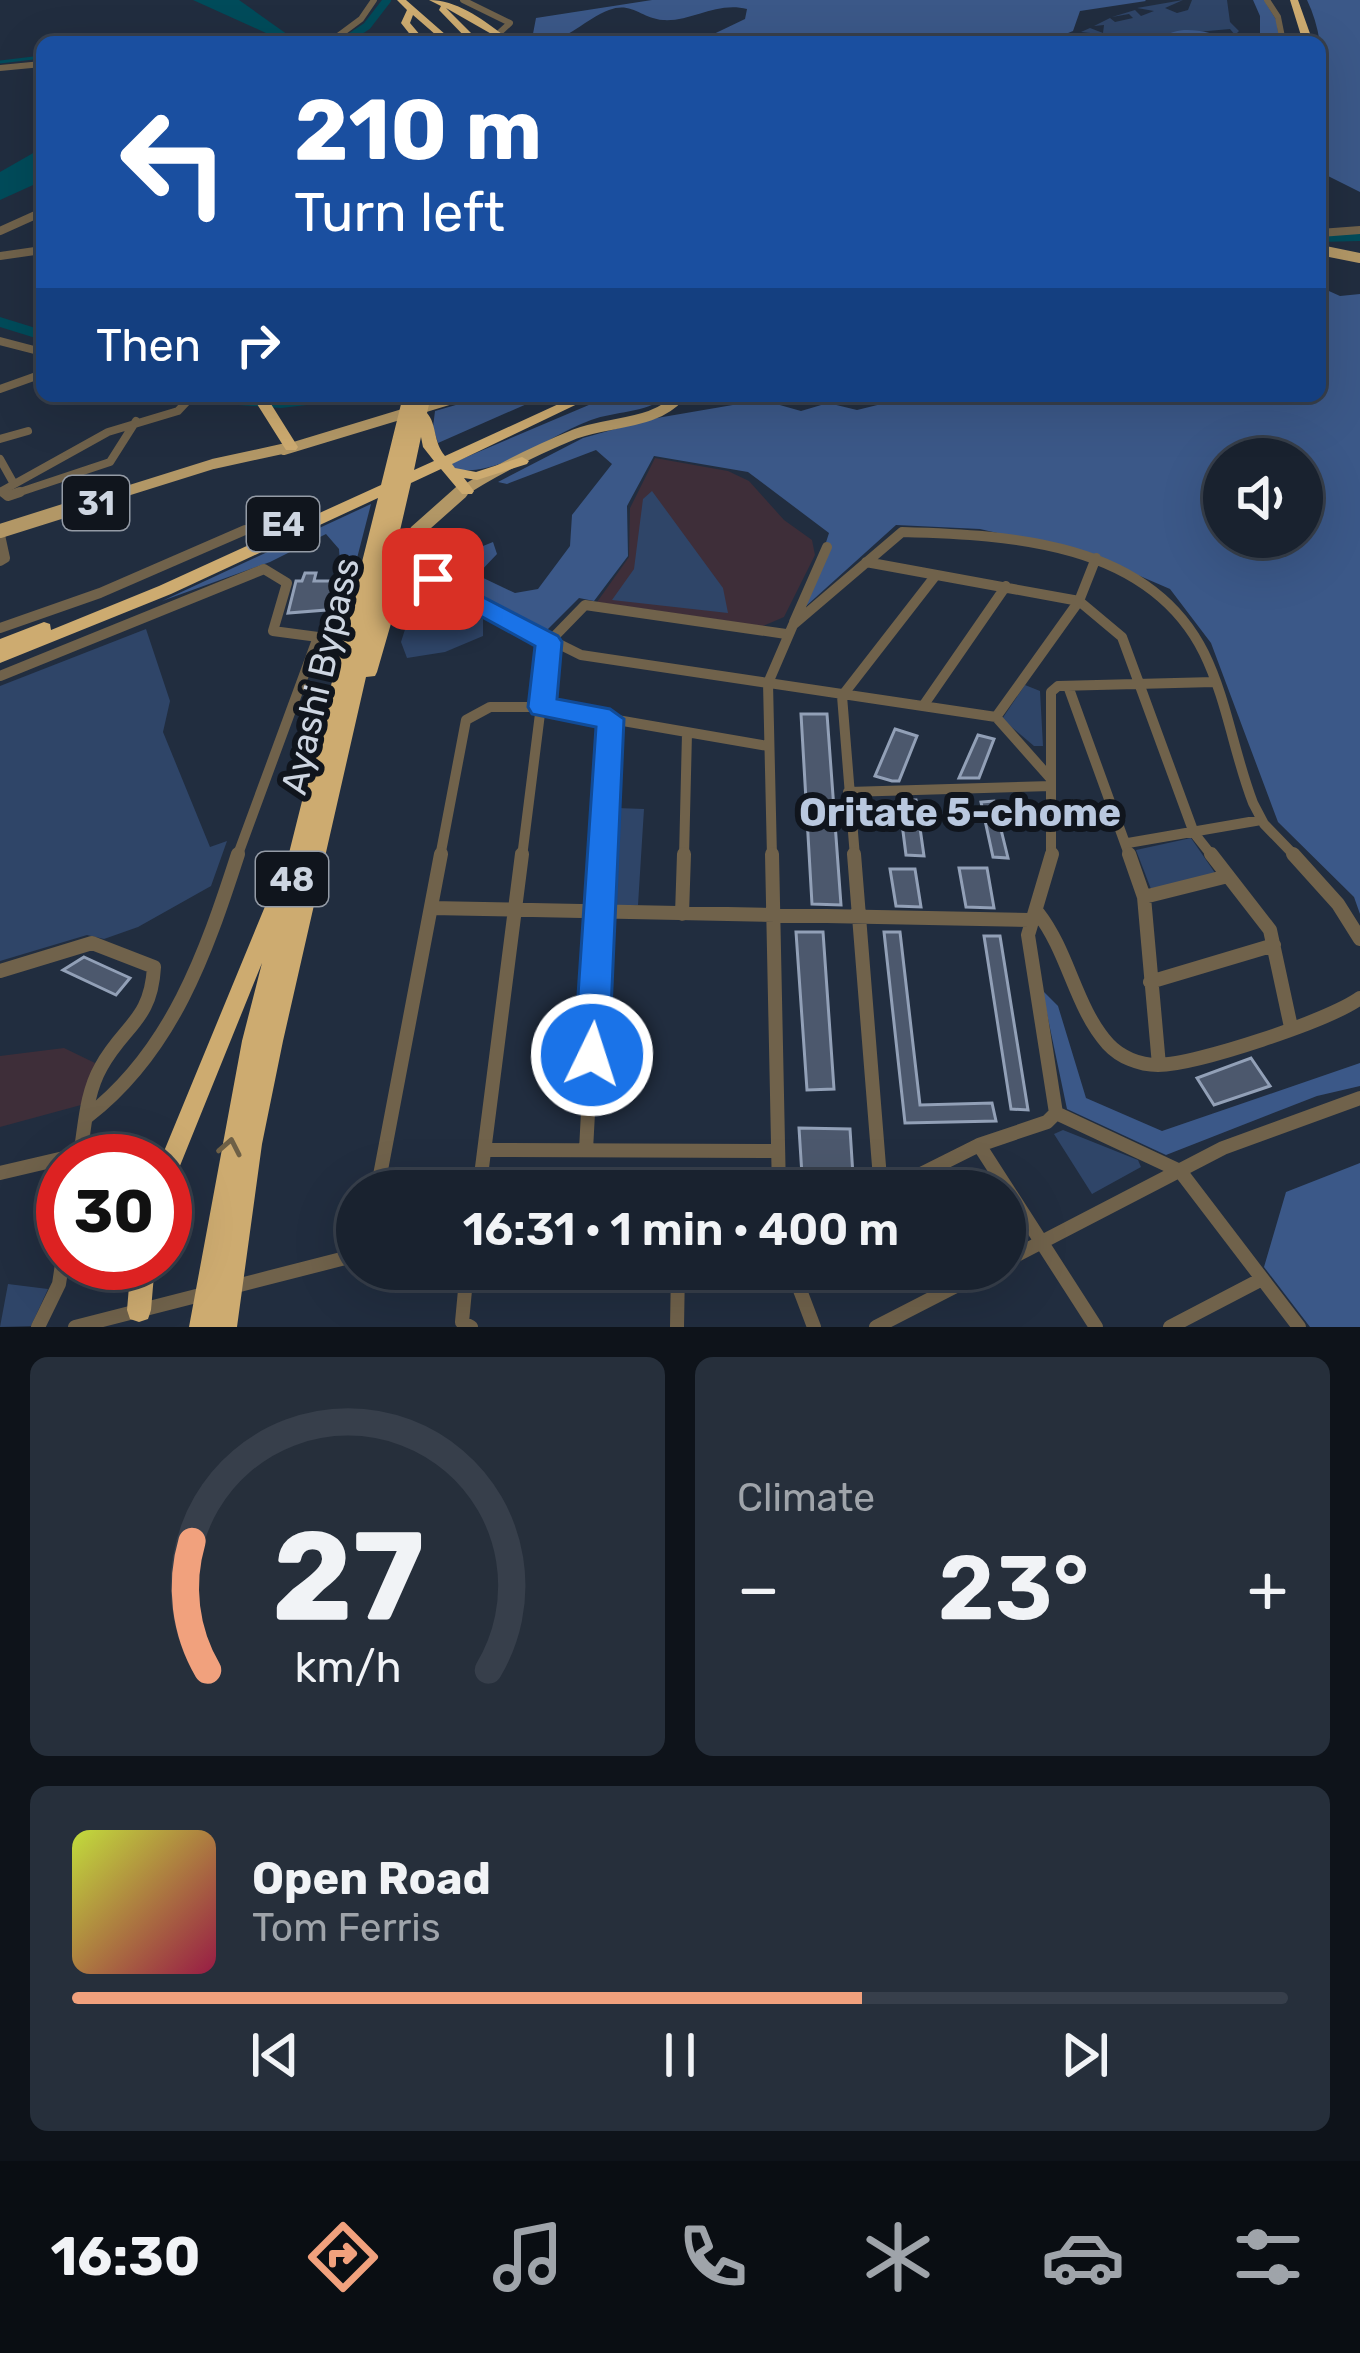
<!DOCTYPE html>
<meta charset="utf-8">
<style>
body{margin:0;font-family:Rubik,sans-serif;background:#262f3b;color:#f1f3f6;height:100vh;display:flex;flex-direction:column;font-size:45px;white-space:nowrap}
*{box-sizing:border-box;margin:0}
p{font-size:39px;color:#9fa4aa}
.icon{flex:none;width:66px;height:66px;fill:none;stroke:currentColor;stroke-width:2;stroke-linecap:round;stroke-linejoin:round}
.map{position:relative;height:1327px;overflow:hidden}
.details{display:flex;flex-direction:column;gap:30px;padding:30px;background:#0e131a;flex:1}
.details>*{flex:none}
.top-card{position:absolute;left:36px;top:36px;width:1290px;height:366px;border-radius:18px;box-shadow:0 12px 48px #0002,0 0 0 3px #373f4b;background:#1a4fa0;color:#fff;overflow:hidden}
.buttons{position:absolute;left:1203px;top:438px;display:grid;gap:24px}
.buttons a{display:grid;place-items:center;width:120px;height:120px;border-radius:50%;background:#19222f;box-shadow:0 12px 48px #0002,0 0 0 3px #373f4b;font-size:60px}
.speed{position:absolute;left:36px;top:1134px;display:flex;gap:24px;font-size:60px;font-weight:700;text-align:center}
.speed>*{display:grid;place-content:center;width:156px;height:156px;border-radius:50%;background:#19222f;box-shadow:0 12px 48px #0002,0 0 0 3px #373f4b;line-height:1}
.speed .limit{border:18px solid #d22;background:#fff;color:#111}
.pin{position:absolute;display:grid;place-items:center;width:102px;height:102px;color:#fff;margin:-51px;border-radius:24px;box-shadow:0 6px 18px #0006}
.me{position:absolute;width:132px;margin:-66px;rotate:4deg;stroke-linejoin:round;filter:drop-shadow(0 0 9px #0008)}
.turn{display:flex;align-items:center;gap:42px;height:252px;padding:0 60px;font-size:54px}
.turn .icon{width:156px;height:156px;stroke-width:2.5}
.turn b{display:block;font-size:84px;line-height:102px}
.then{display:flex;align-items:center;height:114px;padding:0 60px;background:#0003;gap:24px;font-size:45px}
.big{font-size:90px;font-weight:600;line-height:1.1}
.details .widget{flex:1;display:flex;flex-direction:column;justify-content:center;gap:18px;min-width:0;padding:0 42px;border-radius:18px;background:#262f3b}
.details .dial{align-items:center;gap:0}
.dial svg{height:312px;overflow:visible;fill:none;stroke:#373f4b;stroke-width:7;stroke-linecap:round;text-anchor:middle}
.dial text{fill:#f1f3f6;stroke:none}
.song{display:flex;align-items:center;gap:36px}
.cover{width:144px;height:144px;border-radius:18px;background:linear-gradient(135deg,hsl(70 70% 55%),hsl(340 70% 35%))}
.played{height:12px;border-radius:6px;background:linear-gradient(90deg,#f1a17d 65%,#373f4b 65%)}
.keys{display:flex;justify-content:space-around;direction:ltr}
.heat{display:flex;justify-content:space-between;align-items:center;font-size:66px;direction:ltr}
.details .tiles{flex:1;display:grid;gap:30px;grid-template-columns:1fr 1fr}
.widget:last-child{grid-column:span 2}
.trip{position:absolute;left:336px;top:1170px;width:690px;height:120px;border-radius:60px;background:#19222f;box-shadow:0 12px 48px #0002,0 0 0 3px #373f4b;font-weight:600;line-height:120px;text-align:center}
.menu{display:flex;height:192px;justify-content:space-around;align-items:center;background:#0a0e13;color:#9fa4aa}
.menu .icon{width:84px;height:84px}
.menu .on{color:#f1a17d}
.menu b{font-size:54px;color:#f1f3f6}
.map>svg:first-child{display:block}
</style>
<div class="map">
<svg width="1360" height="1327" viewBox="0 0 1360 1327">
<rect width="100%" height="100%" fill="#212d3f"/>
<path fill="#3e2e39" d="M655,458L728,471L749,481L784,520L812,540L815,555L784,617L763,626L597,602L629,557L630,508Z
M64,1048L95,1063L81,1105L0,1127V1056Z"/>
<path fill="#2f4568" d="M1183,0L1165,8L1177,13L1188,10L1192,0H1227L1230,22L1239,31L1235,35L1230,29L1164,35L1159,40L1081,32L1090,28L1103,33L1104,25L1094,26L1110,18L1115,22L1133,18L1129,14L1112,17L1135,10L1141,16L1154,11L1137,8Z
M652,491L723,588L728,613L612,600L634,569L643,499Z
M429,599V610L470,613L483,619V636L445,652L407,658L401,642L414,601Z
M146,629L170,701L163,732L210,847L227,841L211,886L138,927L104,939L87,935L0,961V686Z
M1025,685L1040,691L1043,746H1034L1002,719Z
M617,808L644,809L638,905H611Z
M1191,838L1215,873L1151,889L1136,850Z
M1063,1130L1138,1160L1141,1167L1092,1194L1054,1134Z
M8,1284L48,1289L31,1326L0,1327Z"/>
<path fill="#3b5888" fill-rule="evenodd" d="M652,0H1145L1146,1L1080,11L1073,31L1046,42H697L745,19L747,9C717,1 691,22 663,20C641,18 631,1 609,10C582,20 561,49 532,39L536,18Z
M1253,0H1264L1277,21L1279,42L1159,40C1180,22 1206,33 1229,37C1239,39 1249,34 1260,33V16Z
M1307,0H1360V192L1320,172C1320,114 1332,52 1307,0Z
M1320,287L1340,296L1360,294V914L1354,897L1278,822L1211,643L1170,589L1089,554L980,529L896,525L805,607L829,533L748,472L654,456L627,506L628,556L594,601L579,598L547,630L452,582L438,564L493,542L497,554L477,575L515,593L538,589L570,546L572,515L612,464L596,450L507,484L498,482L583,438L651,419L762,400L801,411L828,403L857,410L914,396H1320ZM1224,459H1302V537H1224Z
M487,396H545L438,443L433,427L435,411Z
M610,396L665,398C644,413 616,411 591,420C547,436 506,474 457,470L450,464Z
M371,504L355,566L340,562L339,549L326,534L270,562L162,601Z
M1042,990L1058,1006L1086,1098L1162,1131L1360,1063V1086L1317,1096L1166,1155L1067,1109Z
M1360,1163V1327H1310L1264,1267L1286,1192Z"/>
<path fill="#004b5a" d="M193,0H239L298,42H249L264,41L266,33Z
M42,148V181L0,200V172Z"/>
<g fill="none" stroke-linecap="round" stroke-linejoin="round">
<path stroke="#004b5a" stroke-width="3" d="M0,62L42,57"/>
<path stroke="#004b5a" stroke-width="8" d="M343,42L367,26L387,0"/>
<path fill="#004b5a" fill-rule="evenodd" d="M1360,233V241L1320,242V234Z
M0,317L42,330V340L0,327Z
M174,396H349L341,401L281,408L182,401Z"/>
</g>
<path fill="#4c586d" stroke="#92a0b7" stroke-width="3" d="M305,573H316L314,581H348L337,622L324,621L327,610L288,613L296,581H302Z
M801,714H827L841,905L812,904Z
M895,729L917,736L899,781H892L875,776Z
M978,735L994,739L979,778H959Z
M899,800H916L924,856L906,855Z
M994,801L1008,858L993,857L981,802Z
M959,868H987L994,908L966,907Z
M890,869H915L921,907L896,906Z
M796,932H823L834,1089L807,1090Z
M884,932H900L920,1105L992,1103L996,1121L905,1123Z
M984,936H1000L1028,1110L1011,1109Z
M84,957L108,968L130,978L116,995L63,970Z
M1251,1058L1270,1086L1214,1105L1197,1078Z
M799,1128L850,1129L854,1191H803Z"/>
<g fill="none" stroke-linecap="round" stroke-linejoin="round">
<path stroke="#70624b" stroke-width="6" d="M463,0L510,23L498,34L503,42
M1267,0L1278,17L1283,42
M330,42L361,19L374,0
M0,68L42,64
M33,216L42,212"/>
<path stroke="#70624b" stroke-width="8" d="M0,231L40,213
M1320,233L1360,230
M0,256L42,250
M0,341L42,352
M0,389L42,374
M0,439L28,431
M0,459L14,484
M2,491L7,495
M0,492L108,432L178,411L192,396
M11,495L110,462L136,421"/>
<path stroke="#70624b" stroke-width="10" d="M3,492L8,496L20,492
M0,535L5,558L0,561
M420,562L440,585L581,655L996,717L1051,779
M866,562L1079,601L1122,637L1194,833L1213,857
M794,622L827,547
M0,628L100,593L245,530
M0,676L264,569L287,583L273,631L318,637L237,857
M1068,686L1130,857
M923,706L1006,586
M996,717L1079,601L1096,558
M848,792L1051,786
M1128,843L1261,820
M440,857L466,720L490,707H542L768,746
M522,857L549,642L585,605L786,634
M602,857L610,719
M684,857L687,733
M772,857L768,683L793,625L902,532C1011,535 1149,542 1204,653C1227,700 1234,754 1253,803L1264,824L1296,857
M855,857L842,696L936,575
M1051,857V692L1058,686L1214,682"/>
<path stroke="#70624b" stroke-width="14" d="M772,854L779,1191
M854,854L881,1191
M1129,854L1144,897L1159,1065
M1211,854L1270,930L1291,1027
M1293,854L1338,904L1360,939
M1144,897L1224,877
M431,908L1029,920
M1038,913C1069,953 1075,1007 1108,1044C1120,1057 1139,1065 1158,1065C1198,1064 1328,1021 1360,998
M682,914L684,854
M0,971L92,943L154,967C151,1021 124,1025 101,1067C85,1095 85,1130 79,1161
M1150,982L1274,945
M1056,1113L1180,1171L1299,1327
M88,1116C172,1051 206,953 238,854
M979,1145L1096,1327
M486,1150L776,1151
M586,1150L602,854
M0,1173L81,1154
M377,1191L441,854
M479,1191L522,854
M887,1191L979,1145L1047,1122L1056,1113L1028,935L1052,854
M1005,1261L1223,1148L1360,1098
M467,1269L462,1322L471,1327
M792,1269L814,1327
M232,1287L357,1255
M38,1327L59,1284L63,1258
M75,1327L208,1293
M677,1327L678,1269
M876,1327L989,1269
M1170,1327L1262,1279"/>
<path stroke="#b29766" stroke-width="10" d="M1320,250L1360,258
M284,450L462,396
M114,495L213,464L291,447
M457,495C493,471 534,451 575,434C608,421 656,425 680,396"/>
<path stroke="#b29766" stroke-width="14" d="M0,531L124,492
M420,562L416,532L461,492"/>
<path fill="#cdab70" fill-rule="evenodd" d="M397,0H406L454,42H444L413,15L410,23L426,42H416L401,23L407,10Z
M429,0C456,0 481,18 502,34L495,36L446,8L480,42H470L439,10L441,6Z
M1290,0H1298L1313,42H1303Z
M252,396H266L298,447L296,450H286Z
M403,396H417L397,478L417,396H431L427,413C437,424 433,442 445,456L576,396H594L452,464L455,468L476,472L522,457L529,461L527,464L477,480L464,478L474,491L472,494H462L441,469L411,483L389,578L415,558H425L428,562L403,582L377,672L375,676L366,677L283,1041L262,1144L237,1327H189L242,1041L262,963L173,1183L165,1186V1161H160L266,904L269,898L278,897L378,498L171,594L0,663V639L44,622L50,624L51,630L159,586L381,485ZM421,437L423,447L434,461L414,470Z
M131,1263H155L151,1310L148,1319L139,1322L130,1319L127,1310Z"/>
</g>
<defs><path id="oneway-chevron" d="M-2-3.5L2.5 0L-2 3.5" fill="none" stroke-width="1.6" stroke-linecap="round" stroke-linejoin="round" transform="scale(3)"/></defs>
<use stroke="#6e6046" href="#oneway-chevron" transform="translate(230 1147) rotate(-79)"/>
<path fill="#1a73e8" stroke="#114b97" stroke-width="3" d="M433,571L558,636L562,642L557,699L610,709L624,719L609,1055L604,1066L592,1071L580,1066L574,1055L596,727L532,714L528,707L535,646L424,585L420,579Z"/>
<g text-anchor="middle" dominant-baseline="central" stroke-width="12" stroke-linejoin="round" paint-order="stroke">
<g fill="#10151d" stroke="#949ba6" stroke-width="3">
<rect x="63" y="476" width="66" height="54" rx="9"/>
<rect x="247" y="497" width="72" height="54" rx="9"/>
<rect x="256" y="852" width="72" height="54" rx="9"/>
</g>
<g font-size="33" font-weight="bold" fill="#cdd5e1">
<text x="96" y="503">31</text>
<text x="283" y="524">E4</text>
<text x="292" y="879">48</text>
</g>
<g font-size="36" fill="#cdd5e1" stroke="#10151d">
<text transform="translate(320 676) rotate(-77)">Ayashi Bypass</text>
</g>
<g font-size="39" font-weight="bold" fill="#b9c8df" stroke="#10151d">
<text x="960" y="813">Oritate 5-chome</text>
</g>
</g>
</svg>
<div class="buttons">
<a><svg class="icon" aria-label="sound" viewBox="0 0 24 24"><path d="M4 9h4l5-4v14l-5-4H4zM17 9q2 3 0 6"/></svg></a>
</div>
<div class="speed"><div class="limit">30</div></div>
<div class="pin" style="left:433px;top:579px;background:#d93025"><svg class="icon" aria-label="arrive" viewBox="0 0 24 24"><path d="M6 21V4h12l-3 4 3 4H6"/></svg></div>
<svg class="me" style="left:592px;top:1055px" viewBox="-20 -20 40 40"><circle r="17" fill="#1a73e8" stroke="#fff" stroke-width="3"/><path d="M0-11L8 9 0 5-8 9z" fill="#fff"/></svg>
<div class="trip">16:31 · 1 min · 400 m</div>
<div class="top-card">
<div class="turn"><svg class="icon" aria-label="left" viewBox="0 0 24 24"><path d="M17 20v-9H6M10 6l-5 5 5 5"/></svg><div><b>210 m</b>Turn left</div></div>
<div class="then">Then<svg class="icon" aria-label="right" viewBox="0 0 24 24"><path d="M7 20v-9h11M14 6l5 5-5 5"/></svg></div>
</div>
</div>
<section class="details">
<div class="tiles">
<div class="widget dial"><svg viewBox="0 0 100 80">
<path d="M14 69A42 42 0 1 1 86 69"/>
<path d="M14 69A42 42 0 0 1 10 36" stroke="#f1a17d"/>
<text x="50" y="56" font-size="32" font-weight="700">27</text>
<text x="50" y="72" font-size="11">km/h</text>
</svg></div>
<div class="widget"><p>Climate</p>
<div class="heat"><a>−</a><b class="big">23°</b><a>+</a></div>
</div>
<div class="widget">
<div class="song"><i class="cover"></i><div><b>Open Road</b><p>Tom Ferris</p></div></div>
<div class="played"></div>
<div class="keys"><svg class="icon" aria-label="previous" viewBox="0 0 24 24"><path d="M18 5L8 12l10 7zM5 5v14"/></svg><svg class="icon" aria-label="pause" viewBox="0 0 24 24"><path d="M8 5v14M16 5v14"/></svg><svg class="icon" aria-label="next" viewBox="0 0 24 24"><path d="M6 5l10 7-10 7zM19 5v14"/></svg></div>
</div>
</div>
</section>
<nav class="menu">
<b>16:30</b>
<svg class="icon on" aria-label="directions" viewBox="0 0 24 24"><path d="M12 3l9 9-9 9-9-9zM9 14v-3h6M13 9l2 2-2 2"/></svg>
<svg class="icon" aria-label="music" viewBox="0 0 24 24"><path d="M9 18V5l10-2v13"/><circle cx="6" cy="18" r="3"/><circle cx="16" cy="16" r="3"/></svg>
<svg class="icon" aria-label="phone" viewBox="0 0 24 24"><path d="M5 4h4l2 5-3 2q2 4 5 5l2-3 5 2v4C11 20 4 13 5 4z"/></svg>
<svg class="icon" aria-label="climate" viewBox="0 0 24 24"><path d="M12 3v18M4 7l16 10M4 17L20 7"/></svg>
<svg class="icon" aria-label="car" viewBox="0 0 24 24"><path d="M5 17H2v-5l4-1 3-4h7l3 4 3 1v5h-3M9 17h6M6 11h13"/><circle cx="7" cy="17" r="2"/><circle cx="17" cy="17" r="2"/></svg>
<svg class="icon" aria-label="filters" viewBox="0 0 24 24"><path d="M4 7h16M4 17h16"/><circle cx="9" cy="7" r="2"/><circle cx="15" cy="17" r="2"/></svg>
</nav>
